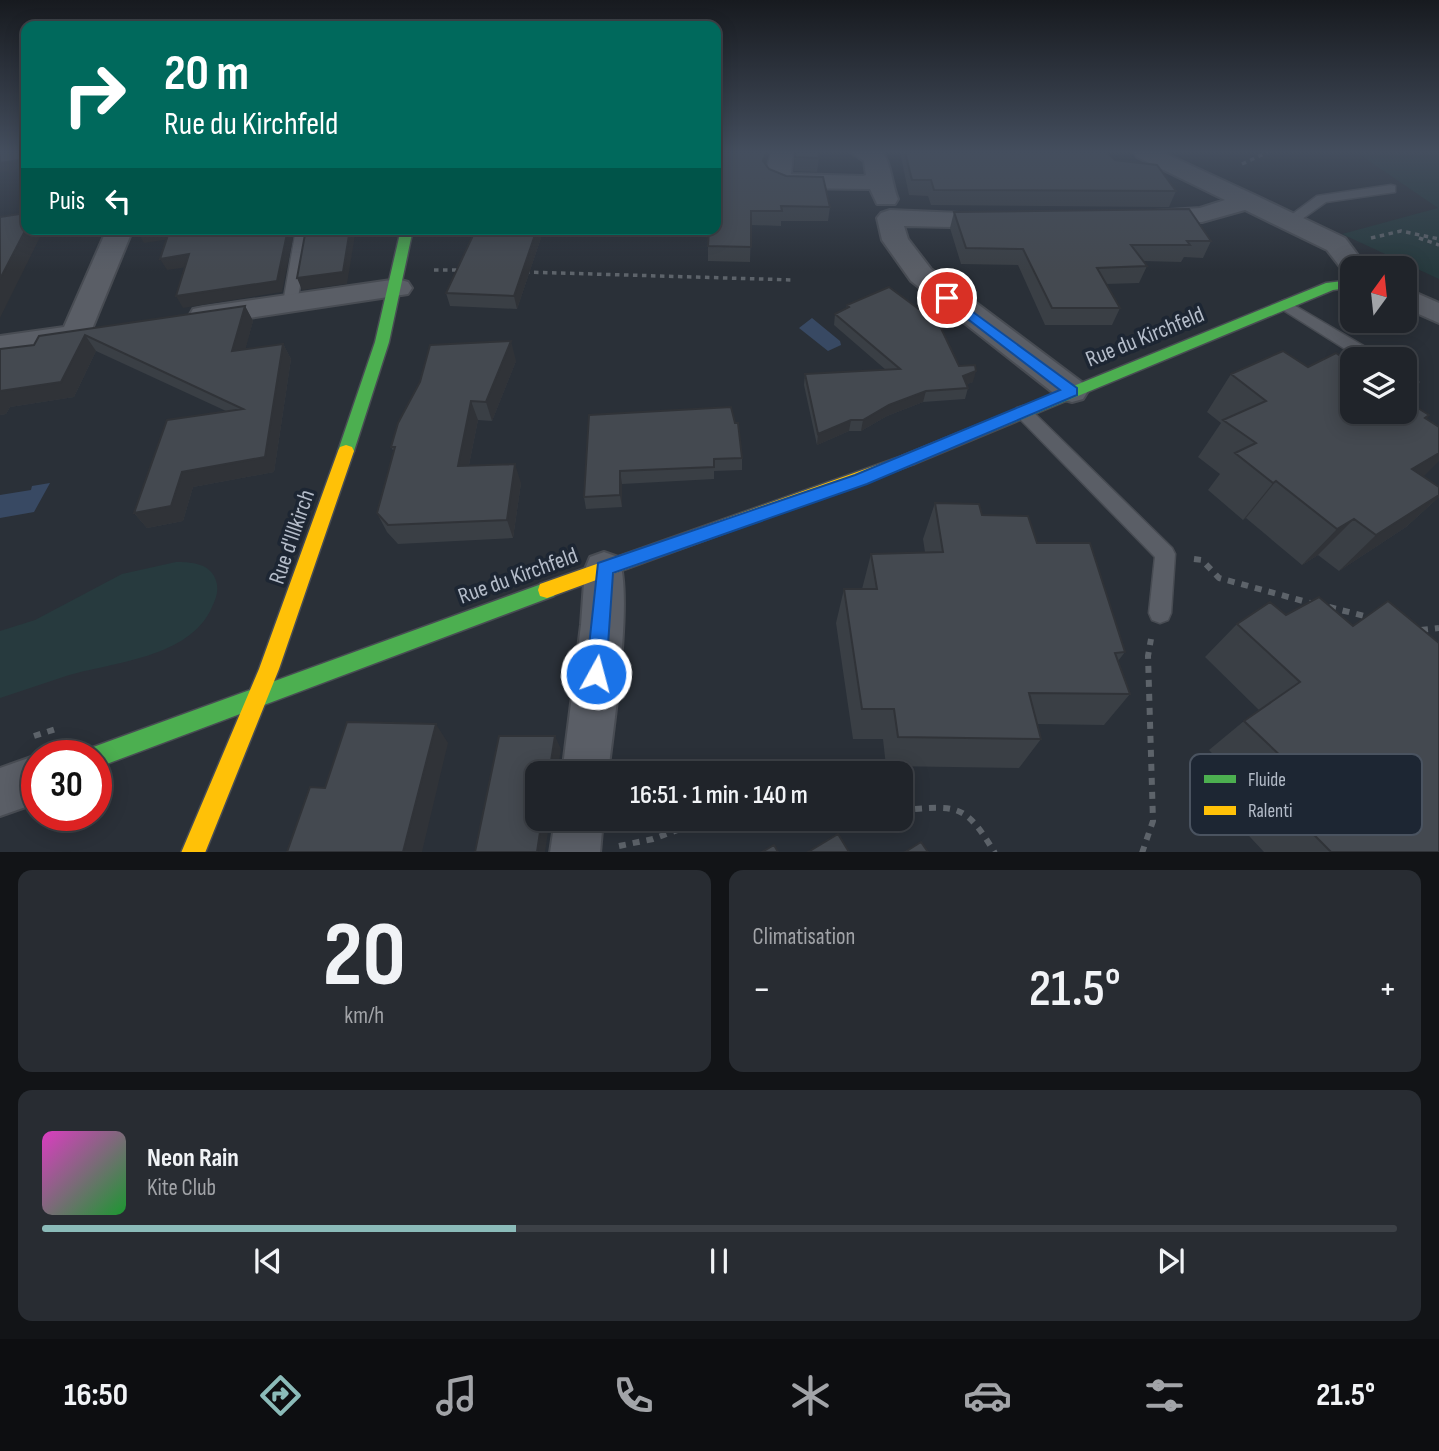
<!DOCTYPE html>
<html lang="fr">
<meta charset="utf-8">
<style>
body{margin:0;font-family:"Sofia Sans Condensed",sans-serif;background:#282c32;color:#f1f3f6;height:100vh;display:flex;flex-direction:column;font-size:26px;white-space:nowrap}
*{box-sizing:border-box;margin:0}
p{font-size:23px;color:#a2a4a8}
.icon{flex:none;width:38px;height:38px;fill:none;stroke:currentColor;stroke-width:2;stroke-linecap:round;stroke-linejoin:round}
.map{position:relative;height:852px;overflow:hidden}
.side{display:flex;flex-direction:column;gap:18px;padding:18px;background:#121417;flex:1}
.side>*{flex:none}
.guide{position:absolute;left:21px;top:21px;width:700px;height:214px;border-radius:14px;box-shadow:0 4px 18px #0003,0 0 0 2px #3d4147;background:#00695c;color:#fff;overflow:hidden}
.needle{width:46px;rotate:15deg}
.controls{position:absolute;left:1340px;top:256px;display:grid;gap:14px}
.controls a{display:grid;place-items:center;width:77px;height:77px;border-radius:14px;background:#20242a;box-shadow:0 4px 18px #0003,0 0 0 2px #3d4147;font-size:35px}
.speed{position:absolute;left:21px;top:740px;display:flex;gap:14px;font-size:35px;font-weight:700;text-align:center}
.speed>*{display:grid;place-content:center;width:91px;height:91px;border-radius:50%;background:#20242a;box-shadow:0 4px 18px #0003,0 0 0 2px #3d4147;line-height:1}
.speed .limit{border:10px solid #d22;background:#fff;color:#111}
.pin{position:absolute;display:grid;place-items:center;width:60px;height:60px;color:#fff;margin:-30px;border:4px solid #fff;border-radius:50%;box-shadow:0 2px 7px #0007}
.me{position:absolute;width:77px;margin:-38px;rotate:7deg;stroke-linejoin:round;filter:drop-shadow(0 0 5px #0008)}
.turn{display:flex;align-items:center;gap:24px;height:147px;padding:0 28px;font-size:32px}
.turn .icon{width:91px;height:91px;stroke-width:2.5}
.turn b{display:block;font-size:49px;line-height:60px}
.then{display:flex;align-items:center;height:66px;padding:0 28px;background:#0003;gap:14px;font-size:26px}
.big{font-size:52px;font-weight:600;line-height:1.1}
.side .widget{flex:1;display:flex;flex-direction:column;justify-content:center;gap:10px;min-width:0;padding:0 24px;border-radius:14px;background:#282c32}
.side .dial{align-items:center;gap:0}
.dial b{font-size:91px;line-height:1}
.song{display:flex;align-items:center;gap:21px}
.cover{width:84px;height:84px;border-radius:10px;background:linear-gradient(135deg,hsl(310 70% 55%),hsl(130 70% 35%))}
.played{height:7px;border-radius:4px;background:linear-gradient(90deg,#8bbbb9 35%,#3d4147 35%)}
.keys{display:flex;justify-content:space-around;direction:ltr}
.heat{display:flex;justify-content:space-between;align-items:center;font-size:38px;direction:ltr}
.side .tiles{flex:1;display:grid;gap:18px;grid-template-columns:1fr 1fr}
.widget:last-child{grid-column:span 2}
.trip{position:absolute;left:525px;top:761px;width:388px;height:70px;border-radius:14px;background:#20242a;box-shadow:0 4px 18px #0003,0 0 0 2px #3d4147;font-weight:600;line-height:70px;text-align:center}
.menu{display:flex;height:112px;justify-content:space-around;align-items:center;background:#0d0e11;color:#a2a4a8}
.menu .icon{width:49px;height:49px}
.menu .current{color:#8bbbb9}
.menu b{font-size:32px;color:#f1f3f6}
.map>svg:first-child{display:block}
</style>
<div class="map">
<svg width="1439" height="853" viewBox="0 0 1439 853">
<rect width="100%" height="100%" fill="#2a3038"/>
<path fill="#273a3e" d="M1356,152H1439V279L1342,234L1438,208Z
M176,562C190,562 207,563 214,576C220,587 217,597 212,607C190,658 113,662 66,676C44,683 22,691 0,698V631L35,620L122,574Z"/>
<path fill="#384963" d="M812,318L840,341L841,345L828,351L799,328Z
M50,483L34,512L0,518V495L31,490L32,486Z"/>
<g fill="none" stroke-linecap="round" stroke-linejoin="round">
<g stroke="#484c53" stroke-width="3">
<path id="lane" d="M1391,185L1395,186V192L1326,202L1295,224L1290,225L1283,221L1317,196Z
M296,229H310L297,303L290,308L283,303Z
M1285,300L1379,355L1381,359H1361L1280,308L1277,305L1280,302Z
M1405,373L1418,382L1416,386H1405Z
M1023,406L1029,408L1172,548L1175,554L1171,613L1168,620L1160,623L1152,620L1149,613L1155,557L1017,416L1014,412L1017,408Z"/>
</g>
<g stroke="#484c53" stroke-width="4">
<path id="street" d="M771,152H793L791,174L863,176L866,175L864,161L851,152H882C891,162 892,185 898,199L895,204H877L870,189L786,188L769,181L765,176Z
M1134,152H1162L1257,196L1345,238L1363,262L1359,268H1341L1327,250L1245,210L1202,222H1138L1134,217L1138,212L1200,208L1225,200L1137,157Z
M890,210L1007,215L1011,220L1007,225L998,228L904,226L908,239L931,269L1083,383L1088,391L1083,399L1072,402L1061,399L911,281L882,240L877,218L881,213Z
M107,229H133L92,329L96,334L91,341L0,356V336L64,327Z
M398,279L408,282L412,288L408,294L203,325L193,323L189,316L193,309L203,307Z
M1405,288L1439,303V323L1405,308Z
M604,552L618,557C634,591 613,730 608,774H562L581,625L585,569L590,557Z
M37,755V803L0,816V768Z
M555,819H603L600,853H550Z"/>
</g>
<g stroke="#484c53" stroke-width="3">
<path id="fast" d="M401,229H413L389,342L354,451L352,455H340L338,451L375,342Z
M1343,281L1350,285L1348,288L1333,290L914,464H902L900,460L902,456L1326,283Z
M547,582L554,584L556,590L554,596L96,768V756H85L88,749L96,746Z"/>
</g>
<g stroke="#484c53" stroke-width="3">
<path id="slow" d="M346,445L352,447L354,451L279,669L205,853H181L259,669L338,451L340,447Z
M908,454L914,456L916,460L914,464L547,598L540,596L538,590L540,584Z"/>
</g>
<path stroke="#5d636a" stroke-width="3.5" stroke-dasharray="4.5 4.5" stroke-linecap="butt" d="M1242,164L1268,152
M1371,238L1401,231L1439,239
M1419,238L1439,245
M434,270H460
M525,272L794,280"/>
<path stroke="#5d636a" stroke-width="6" stroke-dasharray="7 7" stroke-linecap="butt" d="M1194,559L1202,560L1219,578L1314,604
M1329,607L1372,618
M1421,630L1439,628
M34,736L59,728
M901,810C958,806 964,802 995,853
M619,846L653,839L707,819
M1142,853L1153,821L1148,656L1151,639"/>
<use href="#lane" fill="#5a5e66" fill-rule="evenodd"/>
<use href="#street" fill="#5a5e66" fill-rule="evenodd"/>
<use href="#fast" fill="#4caf50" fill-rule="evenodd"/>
<use href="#slow" fill="#ffc107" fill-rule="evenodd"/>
</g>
<path fill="#3a3f45" d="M716,152H770L766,165L769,169L830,207L828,221H781V226L751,225L750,262L708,261V246Z
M795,152L819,158L817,172L794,171Z
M900,152H1106L1115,160L1176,191L1169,207H1160L931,205L928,196L909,195Z
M954,212L1211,241L1203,258L1184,257L1181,262L1143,261L1147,266L1139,283L1106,284L1120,308L1112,325H1045L1018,265L961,264L950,228Z
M429,229H544L517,309L450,306L446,293L473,235L431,234Z
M847,305L959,366L973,382L967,384L968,388L965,399L923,402L887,416L861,431H849L817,445L804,385L805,374L886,370L834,325L835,314L846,309Z
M245,306L253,321L245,349L283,344L291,359L274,472L193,487L183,521L147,528L134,513L226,411L96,351L74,397L10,407L6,414L0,415V349L34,345Z
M516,361L492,421L478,420L469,465L521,483L513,538L398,544L387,532L377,513L394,452L391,447Z
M1308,367L1429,415L1426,419L1423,476L1439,487V497L1406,527L1339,571L1318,555L1302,565L1246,518L1243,520L1208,490L1220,474L1198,457L1221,423L1207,412L1231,374Z
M589,415L742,458V470L714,471V479L622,484V507L586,509L584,497Z
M935,503L982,515L1037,543L1125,652L1118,661L1130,694L1104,725L1037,724L1041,739L1019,768L886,766L883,739H853L836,623L844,589H862L871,554L925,552L923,539Z
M1270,602L1439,852H1264L1223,808L1247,790L1209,750L1244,721L1259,710L1205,657L1237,624Z"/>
<path fill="#303338" d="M766,152H770L762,175L763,161Z
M26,159V168L0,172V163Z
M26,229H44L0,318V279Z
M153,229H172L177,238L144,243L137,231Z
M288,229H295L282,292L183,308L176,296Z
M350,229H356L347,284L302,290L297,278Z
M537,229H544L517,309L514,296Z
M189,254L195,266L167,270L160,259Z
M245,306L253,321L241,366L232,351Z
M85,335L96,351L74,397L10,407L6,414L0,415V391Z
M511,341L516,361L492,421L486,402Z
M283,344L291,359L274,472L193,487L183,521L147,528L134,513L182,472L265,457Z
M976,371L973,382L960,387L963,376Z
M926,391L923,402L887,416L861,431L863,420L889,405Z
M471,401L478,420L465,485L458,466Z
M851,420L849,431L817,445L818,434Z
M1439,453V461L1422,478L1412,469Z
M515,464L521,483L513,538L507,520Z
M620,471L622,484V507L620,495Z
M1276,481L1246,518L1243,520L1273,483Z
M1439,495V497L1406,527L1339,571L1376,535Z
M1354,519L1318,555L1302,565L1337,529Z
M436,724L448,743L422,852H403Z
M555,736L561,749L557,774H549Z
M542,819H550L545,852H537Z"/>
<path fill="#444950" stroke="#303338" stroke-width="2" d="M0,152H26V159L0,163Z
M716,152H766L763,161L769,169L786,176L823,177L830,207L781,206L782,211H751V247L708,246L709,229H716Z
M795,152H818L819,158L795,157Z
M905,152H1106L1115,160L1157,165L1176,191L934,190L931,180H912Z
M1189,209L1211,241H1187L1190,245H1131L1147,266L1097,268L1120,308H1052L1023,249L966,248L954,212Z
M26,213V229L0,279V217Z
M138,229H153L137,231Z
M170,229H288L277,281L176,296L189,254L160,259Z
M306,229H350L343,272L297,278Z
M476,229H537L514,296L446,293Z
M889,287L939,324L959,366L975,365L976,371L963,376L968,388L926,391L889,405L863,420H851L818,434L805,374L900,369L835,314L849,307L847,305Z
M245,306L232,351L283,344L265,457L182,472L171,506L134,513L167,420L243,409L85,335L61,382L0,391V349L34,345L39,336Z
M511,341L486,402L471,401L458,466L515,464L507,520L388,525L377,513L395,447H391L398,423L420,382L430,345Z
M1283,351L1308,367L1336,353L1353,365V411H1405V400L1429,415L1425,418L1439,427V453L1412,469L1439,487V495L1376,535L1354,519L1337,529L1276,481L1273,483L1235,453L1256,443L1223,420L1266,401L1231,374Z
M731,407L735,423H738L742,458L714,459V467L620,471V495L584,497L589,415Z
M935,503L979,504L982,515L1028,516L1037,543H1090L1125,652L1115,653L1130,694L1029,693L1041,739L898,737L894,709H862L844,589H877L871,554L943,552Z
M1319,597L1353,626L1388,601L1439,643V852H1331L1261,781L1287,762L1244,721L1300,682L1237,624L1270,602L1286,615Z
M347,722L436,724L403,852H287L310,787L325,788Z
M499,736H555L549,774H537V819H542L537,852H475Z
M838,834L849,852H808Z
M921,842L928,852H905Z
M774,845L778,852H762Z"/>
<linearGradient id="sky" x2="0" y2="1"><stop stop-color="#171a1f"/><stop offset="0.56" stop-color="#444e5e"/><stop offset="1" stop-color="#444e5e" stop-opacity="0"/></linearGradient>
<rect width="1439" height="271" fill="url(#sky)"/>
<path fill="#1a73e8" stroke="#114b97" stroke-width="2" d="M947,293L1077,388V395L867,484L613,573L606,674L603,681L596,684L589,681L586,674L598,563L855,475L1060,390L943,300V295Z"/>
<g text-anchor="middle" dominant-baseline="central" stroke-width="7" stroke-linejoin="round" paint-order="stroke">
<g font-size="23" fill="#b4bcc9" stroke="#1d2633">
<text transform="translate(1145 337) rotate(-22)">Rue du Kirchfeld</text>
<text transform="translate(292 537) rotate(-71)">Rue d'Illkirch</text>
<text transform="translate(518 576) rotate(-20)">Rue du Kirchfeld</text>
</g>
</g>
<rect x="1190" y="754" width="232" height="81" rx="10" fill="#1d2633" stroke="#4a5360" stroke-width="2"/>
<rect x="1204" y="775" width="32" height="8" fill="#4caf50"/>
<rect x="1204" y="806" width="32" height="9" fill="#ffc107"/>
<g font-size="19" fill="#b4bcc9">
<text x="1248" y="786">Fluide</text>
<text x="1248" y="817">Ralenti</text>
</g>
</svg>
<div class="controls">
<a><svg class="needle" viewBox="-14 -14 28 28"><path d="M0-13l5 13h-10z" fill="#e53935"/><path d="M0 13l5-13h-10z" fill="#a2a4a8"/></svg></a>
<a><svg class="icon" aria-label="layers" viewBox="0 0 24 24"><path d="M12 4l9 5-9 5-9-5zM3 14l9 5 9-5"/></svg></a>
</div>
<div class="speed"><div class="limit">30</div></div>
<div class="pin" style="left:947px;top:298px;background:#d93025"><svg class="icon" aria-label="arrive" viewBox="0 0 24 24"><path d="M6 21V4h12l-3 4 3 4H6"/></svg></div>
<svg class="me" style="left:596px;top:674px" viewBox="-20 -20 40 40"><circle r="17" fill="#1a73e8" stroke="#fff" stroke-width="3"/><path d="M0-11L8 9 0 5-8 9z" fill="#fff"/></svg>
<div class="trip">16:51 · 1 min · 140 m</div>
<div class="guide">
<div class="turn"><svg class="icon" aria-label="right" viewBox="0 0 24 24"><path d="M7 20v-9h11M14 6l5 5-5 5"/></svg><div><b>20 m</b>Rue du Kirchfeld</div></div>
<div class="then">Puis<svg class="icon" aria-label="left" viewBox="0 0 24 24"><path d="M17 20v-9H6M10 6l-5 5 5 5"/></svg></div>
</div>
</div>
<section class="side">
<div class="tiles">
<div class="widget dial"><b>20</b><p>km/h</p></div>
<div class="widget"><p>Climatisation</p>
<div class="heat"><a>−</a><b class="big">21.5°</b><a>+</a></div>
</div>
<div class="widget">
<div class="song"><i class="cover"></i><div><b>Neon Rain</b><p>Kite Club</p></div></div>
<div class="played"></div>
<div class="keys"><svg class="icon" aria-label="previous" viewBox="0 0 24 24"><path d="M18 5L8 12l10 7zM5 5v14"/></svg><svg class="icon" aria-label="pause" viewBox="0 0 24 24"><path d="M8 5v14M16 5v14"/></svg><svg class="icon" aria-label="next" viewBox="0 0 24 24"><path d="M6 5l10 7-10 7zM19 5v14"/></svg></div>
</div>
</div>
</section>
<nav class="menu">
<b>16:50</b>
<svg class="icon current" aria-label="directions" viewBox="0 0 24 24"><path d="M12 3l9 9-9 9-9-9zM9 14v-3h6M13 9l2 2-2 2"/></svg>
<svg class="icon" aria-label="music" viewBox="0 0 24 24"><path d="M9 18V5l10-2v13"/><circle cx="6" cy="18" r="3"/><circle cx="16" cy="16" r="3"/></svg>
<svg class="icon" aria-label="phone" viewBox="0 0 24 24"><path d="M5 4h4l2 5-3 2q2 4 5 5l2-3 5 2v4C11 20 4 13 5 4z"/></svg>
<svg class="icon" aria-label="climate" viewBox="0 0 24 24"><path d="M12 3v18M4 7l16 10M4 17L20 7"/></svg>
<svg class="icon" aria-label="car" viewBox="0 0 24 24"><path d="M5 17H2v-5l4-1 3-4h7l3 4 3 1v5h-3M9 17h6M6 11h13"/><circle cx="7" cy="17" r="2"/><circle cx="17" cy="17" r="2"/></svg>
<svg class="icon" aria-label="filters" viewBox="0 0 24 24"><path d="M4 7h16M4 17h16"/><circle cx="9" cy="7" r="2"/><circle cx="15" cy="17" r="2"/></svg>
<b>21.5°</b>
</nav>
